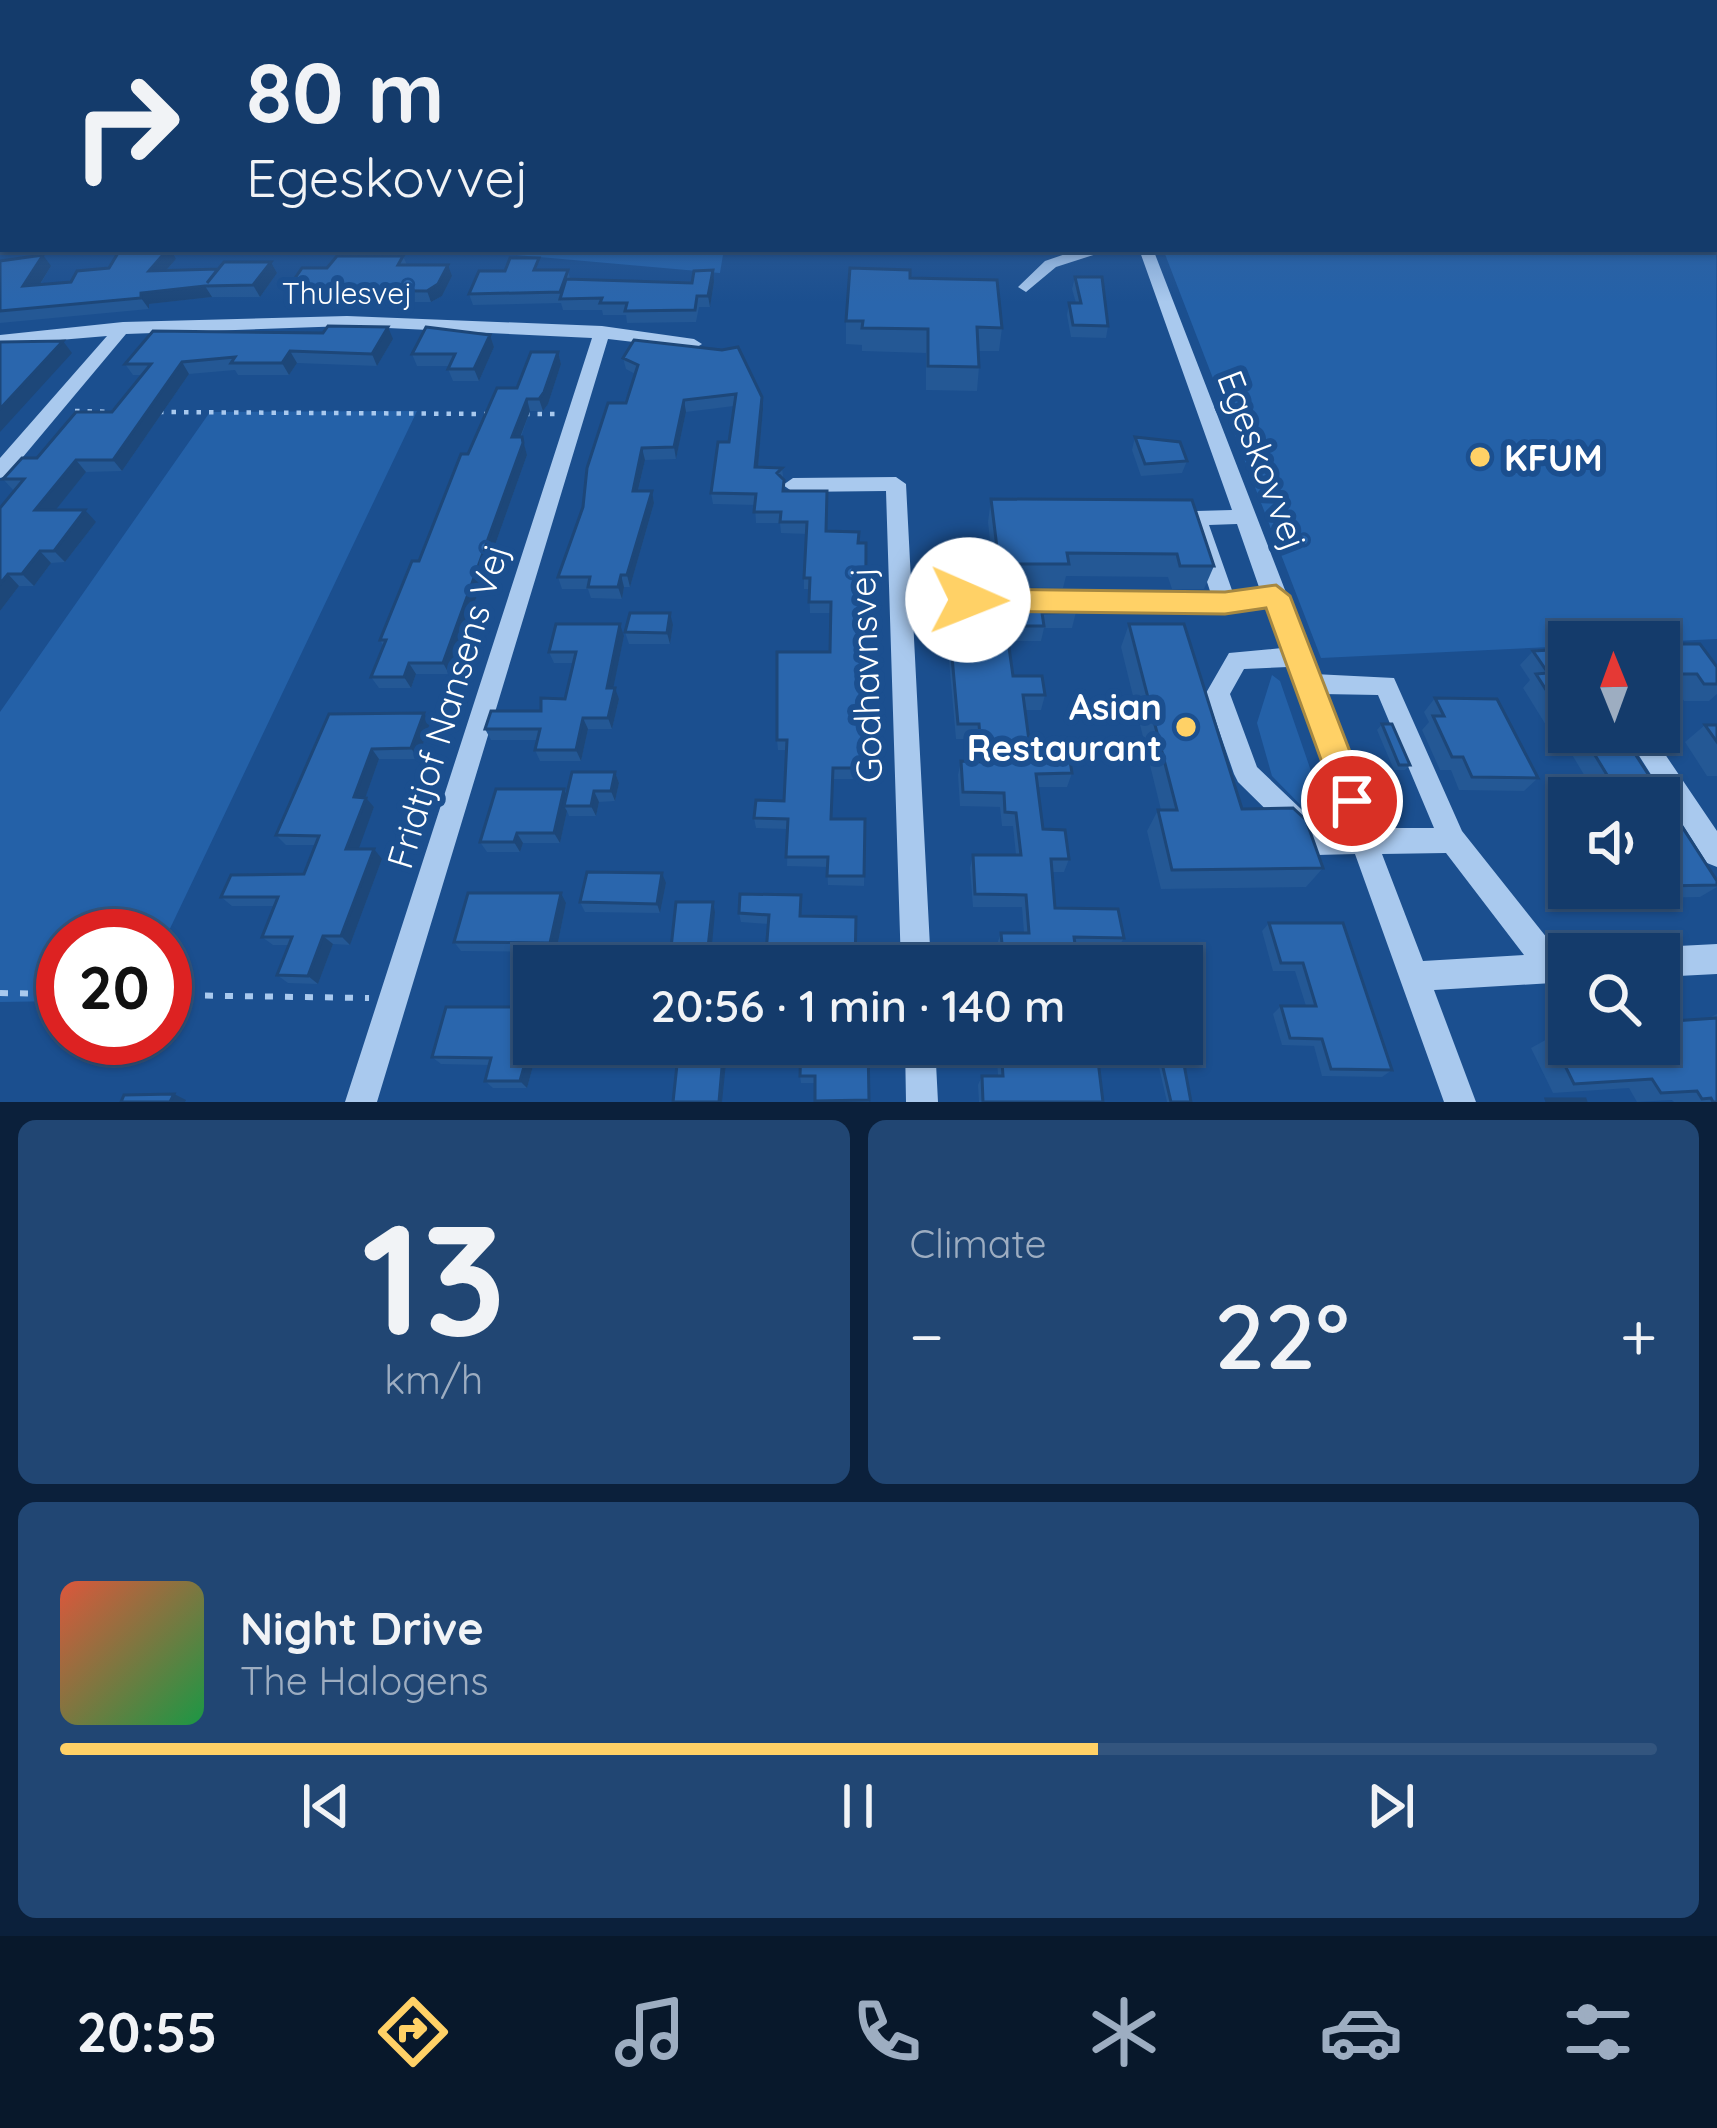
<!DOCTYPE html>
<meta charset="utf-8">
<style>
body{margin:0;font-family:Quicksand,sans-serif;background:#214673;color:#f1f3f6;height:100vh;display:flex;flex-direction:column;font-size:45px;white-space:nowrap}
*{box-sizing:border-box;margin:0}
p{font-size:39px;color:#9dadc1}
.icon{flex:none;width:66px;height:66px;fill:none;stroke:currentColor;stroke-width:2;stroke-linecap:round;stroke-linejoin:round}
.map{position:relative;height:1102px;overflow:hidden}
.side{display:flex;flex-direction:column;gap:18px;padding:18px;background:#0b203b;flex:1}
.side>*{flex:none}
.top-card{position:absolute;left:0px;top:0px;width:1719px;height:252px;box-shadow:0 3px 9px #0004,0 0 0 3px #33557e;background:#143b6b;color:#f1f3f6;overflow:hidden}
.needle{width:78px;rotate:359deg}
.controls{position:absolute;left:1548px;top:621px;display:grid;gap:24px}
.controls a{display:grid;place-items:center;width:132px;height:132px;border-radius:0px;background:#143b6b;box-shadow:0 3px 9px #0004,0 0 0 3px #33557e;font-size:60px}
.speed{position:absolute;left:36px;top:909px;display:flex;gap:24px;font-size:60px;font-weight:700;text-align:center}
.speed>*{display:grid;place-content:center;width:156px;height:156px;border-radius:50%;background:#143b6b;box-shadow:0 3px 9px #0004,0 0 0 3px #33557e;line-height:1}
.speed .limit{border:18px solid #d22;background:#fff;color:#111}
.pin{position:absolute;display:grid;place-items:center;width:102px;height:102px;color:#fff;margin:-51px;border:6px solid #fff;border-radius:50%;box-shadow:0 3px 12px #0007}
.me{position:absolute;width:132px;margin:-66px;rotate:91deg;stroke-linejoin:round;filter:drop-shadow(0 0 9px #0008)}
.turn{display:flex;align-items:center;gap:42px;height:252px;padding:0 48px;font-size:54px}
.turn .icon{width:156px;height:156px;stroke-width:2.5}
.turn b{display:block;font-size:84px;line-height:102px}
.big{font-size:90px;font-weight:600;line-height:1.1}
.side .card{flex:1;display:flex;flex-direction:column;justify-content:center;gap:18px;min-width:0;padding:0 42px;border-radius:18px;background:#214673}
.side .dial{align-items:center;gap:0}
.dial b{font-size:156px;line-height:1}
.song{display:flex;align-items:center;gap:36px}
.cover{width:144px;height:144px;border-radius:18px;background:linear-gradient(135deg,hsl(10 70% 55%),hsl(140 70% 35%))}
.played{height:12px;border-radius:6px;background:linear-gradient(90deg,#ffd166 65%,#33557e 65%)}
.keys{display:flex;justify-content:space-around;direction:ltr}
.heat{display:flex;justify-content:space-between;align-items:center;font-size:66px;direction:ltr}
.side .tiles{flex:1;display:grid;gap:18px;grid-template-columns:1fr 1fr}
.card:last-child{grid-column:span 2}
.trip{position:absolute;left:513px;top:945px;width:690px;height:120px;border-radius:0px;background:#143b6b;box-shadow:0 3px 9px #0004,0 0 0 3px #33557e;font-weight:600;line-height:120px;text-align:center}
.dock{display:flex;height:192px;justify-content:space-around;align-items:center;background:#08182b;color:#9dadc1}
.dock .icon{width:84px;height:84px}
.dock .current{color:#ffd166}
.dock b{font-size:54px;color:#f1f3f6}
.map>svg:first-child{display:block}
</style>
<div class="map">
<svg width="1717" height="1102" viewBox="0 0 1717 1102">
<rect width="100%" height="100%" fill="#1b4f8f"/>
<path fill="#2461a8" d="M1716,158L1717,639L1321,658L1163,249H1716Z
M270,249H724L720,273L484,252Z
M417,411L165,939L63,936V1001L0,1002V712L210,412Z
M1272,675L1280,681L1331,829H1324L1272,776L1257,723Z"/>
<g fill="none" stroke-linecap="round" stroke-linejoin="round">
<path stroke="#a9c9ee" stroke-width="4.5" stroke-dasharray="4.5 8" stroke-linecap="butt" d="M75,411L118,412
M159,412L490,414
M525,414H556"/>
<path stroke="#a9c9ee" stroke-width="6" stroke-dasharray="8 12" stroke-linecap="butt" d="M0,993L63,994
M165,995L369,998"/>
<path fill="#a9c9ee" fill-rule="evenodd" d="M1080,249H1112L1056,267L1026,292L1018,287L1045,261Z
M1139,249H1153L1311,657L1314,674L1394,678L1462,831L1559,953L1573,954H1569V982L1434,990L1476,1102H1444L1355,854L1317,855L1308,851L1238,782L1234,774L1206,693L1229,653L1282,648L1266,606L1225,612L1046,610L1038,607L1035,601L1038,595L1046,592L1211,594L1186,518L1196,511L1232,510ZM1237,524L1260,590L1233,593L1209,525ZM1288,667L1346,829H1322L1257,767L1230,694L1244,669ZM1322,694L1378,695L1434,828H1373ZM1446,853L1524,955L1423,961L1382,854Z
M347,316L602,326L694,339L702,344L694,349L608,339L377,1102H345L592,338L347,326L126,334L7,476L0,478V458L107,336L0,345V335L123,322Z
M896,477L906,484L931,966H901L886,491L793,492L783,485L793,478Z
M1624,732H1650L1717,831V867L1707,863Z
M1717,944V974L1659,977V954H1648L1659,947Z
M905,1044H935L938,1102H906Z"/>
</g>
<path fill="#245895" d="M403,256L407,265L452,276L442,296L431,302H293L287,290L327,268Z
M176,259L166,271L218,269L271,262L277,273L260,297H212L149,304V309L0,323V261L51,266L40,285L71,282Z
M542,270H568L570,279L714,282L710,307H699L696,322L627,323L626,315H603L602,310H563L561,303L473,305L469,294Z
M1075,277L1108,326L1106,338L1071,337L1067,315L1069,303H1076L1072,289Z
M910,278L1002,328L999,351H978L979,367L977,391L926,390V353L862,351V345L846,344V321Z
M490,335L494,347L479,381H453L448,369L449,366H417L412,354Z
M393,339L377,366L297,363L289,375H238L235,370L189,374L122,471L86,472L55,510L96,522L65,562L51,563L34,586H19L0,611V508L14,491L3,479L112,412L142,375H133L125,364Z
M634,340L763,409L758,467L782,468L785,491L827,531L858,543H866L865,779H833L832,819H865L864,886L828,885L827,867L787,866L788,829L756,828L754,818L784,801L786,750H778L777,740L830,652V613H810L809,589H804V578L807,534L781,533L780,523H756L755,505L713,504L711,493L729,442L734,406L686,412L676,459L645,460L638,491H652L654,503L630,587H624L622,599L591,598L588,589H562L558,577L635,374L626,369L623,358Z
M558,352L561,364L548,404L543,411H530L521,437L527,455L449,674H416L411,688H379L371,677L384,647L380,640L419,561L468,454Z
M1135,437L1187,461L1182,473L1141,476L1132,450Z
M991,499L1214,566L1204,589H1172L1168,577L1066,576L1063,588L995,587L988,522Z
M969,598L1076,612L1072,628H1044L1041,641H1008L1013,676L1045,695L1041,710H1025L1030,748L1072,773L1067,787H1038L1043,829L1069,859L1064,872H1052L1055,908L1124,938L1117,949H1076L1078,966H999L997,944L1001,933H1024L1022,907H973L970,868L973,855H1016L1013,826H1002L1000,807L960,806L958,775L961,761L979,762L977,739H956L947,638L949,623H968Z
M1129,624L1242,809L1323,868L1306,887L1161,889L1147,831L1158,810H1161L1121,647Z
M673,625L670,644H629L625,632Z
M1591,630L1654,642H1579Z
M624,636L613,688L619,699L612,729H588L581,761H540L535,750L537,740H491L485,729L541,711L565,699L573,663H554L549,652Z
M1659,644L1717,667V694L1709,701H1684L1678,691H1659Z
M1569,650V732H1621L1717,881V887L1700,897L1644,898L1638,888H1659V798H1598L1565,743H1557L1523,688L1530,680L1520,665L1533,651Z
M1435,698L1538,778L1524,791L1459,790L1451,770H1440L1422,730L1429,722L1424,712Z
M424,713L430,723L418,759H379L365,798L374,807L358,849L382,859L350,945L333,944L318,984L288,983L277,975L289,945H273L262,937L275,906H232L221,897L304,874L315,845H286L276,835L329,714Z
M1382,724L1410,765L1405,770H1394L1377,730Z
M1705,725H1717V776H1707L1685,742Z
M615,772L619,783L615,801L599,802L596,816H569L567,811L560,843H523L520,852H487L480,842L564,789L567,794Z
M666,883L660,913L585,912L580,902Z
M566,903L556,952L461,951L454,942Z
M802,904L801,916L768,924L741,922L739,913Z
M1269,923L1392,1070L1382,1077L1322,1076L1314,1046L1282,1045L1273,1014L1281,1006H1306L1295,971H1273L1262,931Z
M1717,1014V1102H1674L1672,1100L1637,1102L1629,1088L1553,1093L1531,1048L1551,1037L1569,1044L1707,1019Z
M539,1044L527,1088H493L485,1081L489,1065L441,1064L432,1057Z
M636,1044L635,1052H599L596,1048Z
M868,1044L869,1102H815V1083H801L800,1076Z
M1033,1044H1096L1103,1102H979L978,1085L982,1076H998L997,1057L1001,1048H1033Z
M1161,1059L1191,1102H1167L1158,1063Z"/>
<path fill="#1d4779" d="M168,249H170L176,259L156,282L149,271Z
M43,255L51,266L32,297L23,286Z
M271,262L277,273L260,297L253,285Z
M448,265L452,276L442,296L431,302L427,291Z
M713,270L714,282L710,307L708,296Z
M205,286L212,297L149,304V309L141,298V293Z
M388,327L393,339L377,366L372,354Z
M490,335L494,347L479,381L474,369Z
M63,341L72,353L0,432V409Z
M290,351L297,363L289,375L282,363Z
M558,352L561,364L548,404L543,411L539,399Z
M182,362L189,374L122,471L113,460Z
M762,397L763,409L757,479L755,467Z
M527,399L530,411L516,448L512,437Z
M684,400L686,412L676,459L674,447Z
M522,437L527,455L449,674L443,663Z
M642,448L645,460L635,503L633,491Z
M76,460L86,472L46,522L35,510Z
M652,491L654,503L630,587L627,575Z
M85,510L96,522L65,562L54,551Z
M40,551L51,563L34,586L22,574Z
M8,574L19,586L0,611V584Z
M621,575L624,587L622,599L618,587Z
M670,613L673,625L670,644L667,633Z
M620,624L624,636L611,699L607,688Z
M409,663L416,674L411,688L404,677Z
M615,688L619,699L612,729L608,718Z
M424,713L430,723L418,759L411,748Z
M583,718L588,729L581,761L576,750Z
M372,749L379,759L362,807L354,797Z
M615,772L619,783L615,801L611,791Z
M564,789L569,800L564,806L567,811L560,843L554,833Z
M594,791L599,802L596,816L591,806Z
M366,798L374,807L355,859L346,849Z
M517,833L523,843L520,852L514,842Z
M374,849L382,859L350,945L341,936Z
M662,873L666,883L660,913L657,904Z
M561,893L566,903L556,952L550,943Z
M713,902L715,912L710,966H706Z
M323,936L333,944L318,984L308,976Z
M534,1032V1044H539L527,1088L520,1081Z
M724,1045L727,1053L722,1102H719Z
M174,1094L186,1100L185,1102H170Z"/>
<path fill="#2a66ad" stroke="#1d4779" stroke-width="3" d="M154,249H168L149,271L218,269L207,283L224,262H271L253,285L205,286L141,293V298L0,311V261L43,255L23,286L71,282L77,271L109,268L118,253Z
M337,256H403L398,265H448L438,284L427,291L287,290L302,268H327Z
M510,258H539L534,270H568L560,292L469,294L479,271H505Z
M850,268L910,270V278L997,280L1002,328L977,327L979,367L928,366V329L862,328L863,321H846Z
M713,270L708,296H697L695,310L625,311L627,303H600L602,298L560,299L566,279L692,283L694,271Z
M1075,277H1102L1108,326L1073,325L1069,303H1081Z
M328,326L388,327L372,354L290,351L282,363H231L235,357L182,362L113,460H76L35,510H85L54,551H40L22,574H8L0,584V508L24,479H3L22,458H37L76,412H112L151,364H125L153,331L323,333Z
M426,327L490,335L474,369H448L455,354H412Z
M634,340L722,350L738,347L762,397L755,467L782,468L777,473L784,480L783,491H827L826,531L859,532L858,543H866L865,768H833L831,819H865L864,876H827L828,857H786L788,819L754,818L756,800L784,801L787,740H777V652H830L831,602H809L810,578H804L807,522H780L781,512H754L756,494L711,493L718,442H729L736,394L684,400L674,447L642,448L633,491H652L627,575H621L618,587H588L590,577H558L583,507L587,468L608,403H626L638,365L623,358Z
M63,341L0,409V342Z
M531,352H558L544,392L539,399H527L512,437H522L523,443L443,663H409L404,677H371L386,640H380L412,561H419L461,454H468L497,388H517Z
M1135,437L1180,442L1187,461L1145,464Z
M991,499L1192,500L1214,566H1180L1177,554L1067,553L1069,564H999Z
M969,598L1073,599L1076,612L1042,613L1044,626H1006L1013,676H1042L1045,695H1023L1030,748H1068L1072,773L1036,774L1043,829L1065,830L1069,859H1051L1055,908L1118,909L1124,938L1074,937L1078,966H1004L1001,933H1029L1026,895L975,894L973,855H1021L1016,813L1005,812L1004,793L963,792L961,761L982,762L979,724H958L949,623H971Z
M630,613H670L667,633L625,632Z
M556,624H620L607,688H615L608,718H583L576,750H535L540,729H485L491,711H541V698L565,699L576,652H549Z
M1129,624H1184L1242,809L1293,808L1306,820L1323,868L1172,870L1158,810H1177Z
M1591,630L1646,631L1654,642H1598Z
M1659,644H1700L1717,667V684H1704L1697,674H1665L1659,665Z
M1568,649L1569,650V726L1536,674L1548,673L1533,651Z
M1435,698L1497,699L1538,778L1472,777L1463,757H1452L1433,716H1444Z
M424,713L411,748L372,749L354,797L366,798L346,849H374L341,936H323L308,976L277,975L292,937H262L278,897H221L231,875L304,874L319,836L276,835L329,714Z
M1382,724H1392L1410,765H1399Z
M1705,725H1717V742Z
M1581,732H1621L1717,881V885L1662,886L1659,881V798H1621Z
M572,772H615L611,791H594L591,806H564Z
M496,789H564L554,833H517L514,842H480Z
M587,872L662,873L657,904L580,902Z
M468,893H561L550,943L454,942Z
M740,894L801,895L800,916L856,917L855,966H765L769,915L739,913Z
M676,902H713L706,966H669Z
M1269,923H1343L1392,1070L1331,1069L1322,1039L1290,1038L1281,1006H1316L1303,963H1281Z
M446,1007H534V1032L520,1081H485L491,1058L432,1057Z
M1717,1018V1102H1713L1711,1098L1702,1099L1697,1091L1661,1093L1652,1079L1574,1084L1551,1037L1569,1036V1044H1659V1022Z
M597,1044H634L633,1048H596Z
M801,1044H868L869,1100L815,1101V1076H800Z
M1039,1044H1096L1103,1102H983L982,1076H1003L1001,1048H1039Z
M724,1045L719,1102H673L679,1046Z
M1161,1059H1183L1191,1102H1171Z
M174,1094L170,1102H121L124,1095Z
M1546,1099H1585L1586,1102H1547Z"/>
<linearGradient id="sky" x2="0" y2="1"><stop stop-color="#0f2b4f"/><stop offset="0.49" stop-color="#39639b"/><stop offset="1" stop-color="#39639b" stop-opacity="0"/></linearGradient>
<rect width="1717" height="302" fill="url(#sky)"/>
<path fill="#ffd166" stroke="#a68842" stroke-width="3" d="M1276,585L1290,596L1369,801L1364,812L1352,816L1340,812L1336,801L1266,608L1225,614L968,611L953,600L968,589L1225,592Z"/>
<g fill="#ffd166" stroke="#1b4f8f" stroke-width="4.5">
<circle cx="1480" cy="457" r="12"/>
<circle cx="1186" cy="727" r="12"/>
</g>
<g text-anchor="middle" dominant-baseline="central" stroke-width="12" stroke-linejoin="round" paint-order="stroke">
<g font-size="30" fill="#fff" stroke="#1b4f8f">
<text x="347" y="293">Thulesvej</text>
</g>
<g font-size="36" font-weight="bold" fill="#fff" stroke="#1b4f8f" text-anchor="start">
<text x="1504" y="457">KFUM</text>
<text x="1162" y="706" text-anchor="end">Asian<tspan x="1162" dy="41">Restaurant</tspan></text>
</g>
<g font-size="36" fill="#fff" stroke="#1b4f8f">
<text transform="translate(1263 460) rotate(69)">Egeskovvej</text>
<text transform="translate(865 675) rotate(-92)">Godhavnsvej</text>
<text transform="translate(447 706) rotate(-73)">Fridtjof Nansens Vej</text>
</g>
</g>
</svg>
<div class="controls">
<a><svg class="needle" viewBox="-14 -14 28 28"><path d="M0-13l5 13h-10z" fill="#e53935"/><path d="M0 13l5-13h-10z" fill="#9dadc1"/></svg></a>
<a><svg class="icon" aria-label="sound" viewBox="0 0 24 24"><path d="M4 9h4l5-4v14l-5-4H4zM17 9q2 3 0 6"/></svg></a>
<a><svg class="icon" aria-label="search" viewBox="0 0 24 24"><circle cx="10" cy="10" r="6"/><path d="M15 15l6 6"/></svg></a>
</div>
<div class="speed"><div class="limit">20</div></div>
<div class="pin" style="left:1352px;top:801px;background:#d93025"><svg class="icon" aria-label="arrive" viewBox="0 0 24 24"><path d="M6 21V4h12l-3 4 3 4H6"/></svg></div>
<svg class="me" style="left:968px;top:600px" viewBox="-20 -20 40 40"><circle r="19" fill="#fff"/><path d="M0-13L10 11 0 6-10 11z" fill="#ffd166"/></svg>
<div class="trip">20:56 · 1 min · 140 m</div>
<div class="top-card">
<div class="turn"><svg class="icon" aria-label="right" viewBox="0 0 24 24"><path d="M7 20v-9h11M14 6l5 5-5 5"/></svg><div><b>80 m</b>Egeskovvej</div></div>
</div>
</div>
<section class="side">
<div class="tiles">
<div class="card dial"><b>13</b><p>km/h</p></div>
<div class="card"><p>Climate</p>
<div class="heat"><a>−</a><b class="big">22°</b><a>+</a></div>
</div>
<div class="card">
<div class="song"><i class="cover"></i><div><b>Night Drive</b><p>The Halogens</p></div></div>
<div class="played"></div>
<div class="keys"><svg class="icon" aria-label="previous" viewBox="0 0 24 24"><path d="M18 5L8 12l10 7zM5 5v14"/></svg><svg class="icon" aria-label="pause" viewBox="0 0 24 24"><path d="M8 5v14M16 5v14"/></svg><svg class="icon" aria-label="next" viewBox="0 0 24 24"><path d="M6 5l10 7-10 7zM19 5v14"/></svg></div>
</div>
</div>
</section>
<nav class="dock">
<b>20:55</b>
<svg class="icon current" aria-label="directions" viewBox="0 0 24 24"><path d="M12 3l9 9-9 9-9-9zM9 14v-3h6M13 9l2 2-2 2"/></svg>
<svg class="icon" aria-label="music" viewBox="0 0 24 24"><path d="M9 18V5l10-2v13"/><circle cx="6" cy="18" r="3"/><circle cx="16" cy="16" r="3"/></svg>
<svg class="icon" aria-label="phone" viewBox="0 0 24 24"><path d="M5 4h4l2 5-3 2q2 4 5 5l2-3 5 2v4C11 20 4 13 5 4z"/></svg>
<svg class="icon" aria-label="climate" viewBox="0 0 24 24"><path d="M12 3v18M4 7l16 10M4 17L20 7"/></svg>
<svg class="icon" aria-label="car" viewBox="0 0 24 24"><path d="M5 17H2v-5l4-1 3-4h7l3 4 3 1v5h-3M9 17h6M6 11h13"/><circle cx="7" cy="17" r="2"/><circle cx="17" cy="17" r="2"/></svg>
<svg class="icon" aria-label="filters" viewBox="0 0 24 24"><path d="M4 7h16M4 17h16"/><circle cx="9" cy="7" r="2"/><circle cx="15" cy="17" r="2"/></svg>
</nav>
